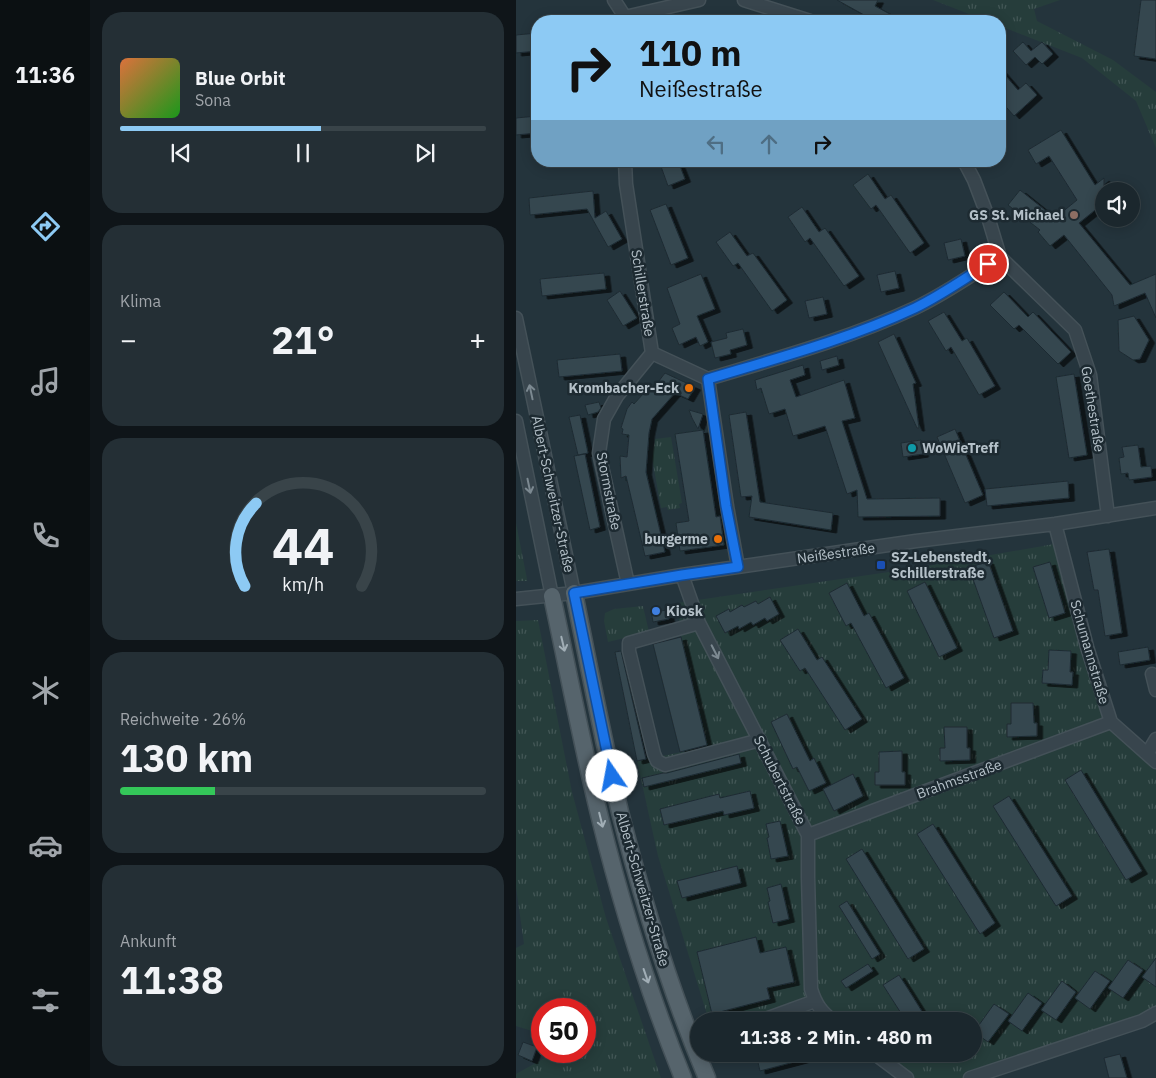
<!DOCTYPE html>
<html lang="de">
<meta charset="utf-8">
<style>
body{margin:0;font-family:"IBM Plex Sans",sans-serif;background:#242f35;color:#f1f3f6;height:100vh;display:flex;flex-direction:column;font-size:19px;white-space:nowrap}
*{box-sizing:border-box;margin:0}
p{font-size:16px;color:#a0a5aa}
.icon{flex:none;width:28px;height:28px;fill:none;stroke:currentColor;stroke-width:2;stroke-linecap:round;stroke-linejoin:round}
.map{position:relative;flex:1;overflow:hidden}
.details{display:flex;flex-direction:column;gap:12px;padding:12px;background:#0f1519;width:426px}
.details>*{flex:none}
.guide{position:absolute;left:15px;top:15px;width:475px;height:152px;border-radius:20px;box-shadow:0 2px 12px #0003,0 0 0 1px #394449;background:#8dcaf4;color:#111;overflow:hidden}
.controls{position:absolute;left:579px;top:182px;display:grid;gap:10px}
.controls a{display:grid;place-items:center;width:45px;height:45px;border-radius:50%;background:#1b272d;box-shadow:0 2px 12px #0003,0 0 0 1px #394449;font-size:25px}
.speed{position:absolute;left:15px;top:998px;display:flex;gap:10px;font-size:25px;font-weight:700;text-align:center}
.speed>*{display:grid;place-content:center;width:65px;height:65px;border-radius:50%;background:#1b272d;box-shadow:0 2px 12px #0003,0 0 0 1px #394449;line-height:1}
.speed .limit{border:8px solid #d22;background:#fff;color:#111}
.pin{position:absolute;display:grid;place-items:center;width:42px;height:42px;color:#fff;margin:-21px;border:2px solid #fff;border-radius:50%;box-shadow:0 1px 5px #0007}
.me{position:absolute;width:55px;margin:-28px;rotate:348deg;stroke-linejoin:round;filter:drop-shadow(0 0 4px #0008)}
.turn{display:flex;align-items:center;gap:18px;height:105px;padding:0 25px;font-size:22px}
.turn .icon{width:65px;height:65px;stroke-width:2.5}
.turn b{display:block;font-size:35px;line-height:42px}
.lanes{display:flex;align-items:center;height:48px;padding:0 25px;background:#0003;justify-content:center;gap:25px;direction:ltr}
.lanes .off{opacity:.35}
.big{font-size:38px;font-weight:700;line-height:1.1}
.details .card{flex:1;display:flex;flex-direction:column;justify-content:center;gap:8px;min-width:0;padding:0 18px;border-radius:20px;background:#242f35}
.details .dial{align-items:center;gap:0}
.dial svg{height:130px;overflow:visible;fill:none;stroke:#394449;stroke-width:7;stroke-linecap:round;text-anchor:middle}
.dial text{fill:#f1f3f6;stroke:none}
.song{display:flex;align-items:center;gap:15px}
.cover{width:60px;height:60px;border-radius:8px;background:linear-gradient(135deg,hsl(20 70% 55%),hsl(120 70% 35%))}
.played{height:5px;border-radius:2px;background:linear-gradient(90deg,#8dcaf4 55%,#394449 55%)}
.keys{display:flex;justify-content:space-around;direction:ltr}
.heat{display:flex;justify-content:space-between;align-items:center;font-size:28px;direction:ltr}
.charge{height:8px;border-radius:4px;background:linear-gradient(90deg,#34c759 26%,#394449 0)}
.trip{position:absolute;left:174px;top:1012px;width:292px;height:50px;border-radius:25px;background:#1b272d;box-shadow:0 2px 12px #0003,0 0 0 1px #394449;font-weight:700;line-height:50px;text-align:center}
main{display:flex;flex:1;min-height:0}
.menu{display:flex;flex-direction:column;width:90px;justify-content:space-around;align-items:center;background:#0b1012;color:#a0a5aa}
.menu .icon{width:35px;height:35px}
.menu .selected{color:#8dcaf4}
.menu b{font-size:22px;color:#f1f3f6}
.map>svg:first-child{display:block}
</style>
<main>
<nav class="menu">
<b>11:36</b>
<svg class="icon selected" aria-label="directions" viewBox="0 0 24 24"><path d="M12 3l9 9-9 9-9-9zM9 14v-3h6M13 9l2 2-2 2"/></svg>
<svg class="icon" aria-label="music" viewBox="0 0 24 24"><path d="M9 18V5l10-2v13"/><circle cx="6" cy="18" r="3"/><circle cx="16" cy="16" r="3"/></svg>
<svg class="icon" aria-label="phone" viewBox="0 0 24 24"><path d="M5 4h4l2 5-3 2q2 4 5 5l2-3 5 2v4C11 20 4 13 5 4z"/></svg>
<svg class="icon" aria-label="climate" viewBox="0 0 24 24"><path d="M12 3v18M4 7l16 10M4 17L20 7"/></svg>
<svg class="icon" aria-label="car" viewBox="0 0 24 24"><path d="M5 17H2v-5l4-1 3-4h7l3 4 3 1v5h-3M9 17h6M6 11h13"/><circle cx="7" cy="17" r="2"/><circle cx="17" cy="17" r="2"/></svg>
<svg class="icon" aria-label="filters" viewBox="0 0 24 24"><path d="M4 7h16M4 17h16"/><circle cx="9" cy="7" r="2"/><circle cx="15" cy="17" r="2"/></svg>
</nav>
<section class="details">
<div class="card">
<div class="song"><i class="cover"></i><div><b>Blue Orbit</b><p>Sona</p></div></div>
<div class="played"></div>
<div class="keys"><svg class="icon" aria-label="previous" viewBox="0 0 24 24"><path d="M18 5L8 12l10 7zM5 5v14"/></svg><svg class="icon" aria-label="pause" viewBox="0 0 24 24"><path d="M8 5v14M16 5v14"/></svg><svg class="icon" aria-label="next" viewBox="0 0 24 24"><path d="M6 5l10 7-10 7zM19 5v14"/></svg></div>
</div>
<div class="card"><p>Klima</p>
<div class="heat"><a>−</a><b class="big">21°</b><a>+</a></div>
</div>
<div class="card dial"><svg viewBox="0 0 100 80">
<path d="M14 69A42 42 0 1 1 86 69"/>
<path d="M14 69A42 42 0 0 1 21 18" stroke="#8dcaf4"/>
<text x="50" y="56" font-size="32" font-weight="700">44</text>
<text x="50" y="72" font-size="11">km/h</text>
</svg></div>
<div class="card"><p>Reichweite · 26%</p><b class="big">130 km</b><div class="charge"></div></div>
<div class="card"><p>Ankunft</p><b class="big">11:38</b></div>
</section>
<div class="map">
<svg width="640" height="1078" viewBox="0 0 640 1078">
<defs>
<pattern id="grass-tufts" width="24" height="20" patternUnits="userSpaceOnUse" patternTransform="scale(1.25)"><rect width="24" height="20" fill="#263d3b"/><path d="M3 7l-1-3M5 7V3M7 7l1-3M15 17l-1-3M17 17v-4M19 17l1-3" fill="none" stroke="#435756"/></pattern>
<filter id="shadow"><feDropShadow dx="5.5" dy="3" stdDeviation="0" flood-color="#0009"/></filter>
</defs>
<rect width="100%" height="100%" fill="#24343c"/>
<path fill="url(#grass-tufts)" d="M417,0H544L518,9L521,21L597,60L640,92V148L620,101L566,58L484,26V21H471Z
M155,437L166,503L163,504L164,508L152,510L151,507L145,508L136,458L139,439Z
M0,523L11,579V581H0Z
M544,543L595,722L640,762V1013L454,1078H391L359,1054H458V1021H317L299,1001L244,1021H193L142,856L121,761L191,747L165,637L161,603L400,568Z
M127,606L133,632L92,642L88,621L89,613L98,609Z
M22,620L56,792L90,918L145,1078H0V1074L34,1055V1051H69V1009H26V1034L0,1026V948L8,944L0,887V621Z"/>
<path fill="#344650" stroke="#1f2c33" filter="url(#shadow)" d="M321,0H362L359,6L387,21H359Z
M625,0H640V59L618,56Z
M21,33V51L0,53V35Z
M507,42L515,51L526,42L537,54L526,64L519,57L510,65L497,51Z
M484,69L502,90L510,83L521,95L498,116L484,100Z
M21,116V133L0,135V118Z
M545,130L579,185L588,178V203L563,223L614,285L640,274V318L629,293L598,306L596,295L548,235L534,246L522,232L524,230L492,205L504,190L539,218L561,200L533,156L520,164L512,150Z
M143,161H162L169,179L152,186Z
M352,174L369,199L375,195L408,243L394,253L360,205L355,209L337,185Z
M77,191L79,218L90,211L106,239L92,247L71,209L14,215L13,198Z
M150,204L172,258L155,265L134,210Z
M286,207L303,232L309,228L343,276L328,286L294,238L289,242L272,217Z
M214,232L231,256L237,253L271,300L256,311L222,263L217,266L200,242Z
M445,239L449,256L432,260L428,243Z
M379,271L383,288L365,292L361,275Z
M88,273L90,289L26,296L24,279Z
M185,274L199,309L181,316L192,342L184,346L180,337L163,345L156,328L164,324L151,288Z
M104,291L121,318L107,326L91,300Z
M488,292L512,317L517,312L555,352L542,364L503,325L498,329L474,305Z
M307,297L311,314L293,318L289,301Z
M428,312L446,341L451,338L479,386L463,395L435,347L430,351L412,321Z
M618,316L633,340L624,359L617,360L603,351L602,320Z
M227,329L231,345L214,350L215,354L199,358L195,342L211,338L210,333Z
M378,334L400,383L397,384L403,428H401L362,342Z
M104,354L106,371L43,377L41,360Z
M321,356L323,365L306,370L304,361Z
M287,365L289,375L274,380L280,397L328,380L339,418L326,421L351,499L424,498V516L342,517L341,490L331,494L309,426L277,436L269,409L253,414L245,388L241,390L239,380Z
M149,373L179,387L172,399L159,393L136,419L133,433L130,472L149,552L129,556L110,476L105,478L104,456L111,457L113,435L106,434L107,429L105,428L111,409L116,402L118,404L136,384L139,386Z
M558,374L571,455L553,458L540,377Z
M83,402L85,408L82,412L72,415L69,405Z
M173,410L187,414L182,429L176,418Z
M230,412L244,502L317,513L315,530L233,517L236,496L225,497L213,415Z
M64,415L72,453L62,455L53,417Z
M439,429L467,495L449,503L421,437Z
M187,430L200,517L204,516L208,545L164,551L160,523L173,521L159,434Z
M405,440L407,454L387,457L385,443Z
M622,445L625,467L635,466L636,477L613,480L612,473L605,474L603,458L608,457L606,447Z
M69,454L84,527L74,530L58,456Z
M552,481L553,498L471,506L469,489Z
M593,549L606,633L589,636L582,590H578L571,552Z
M472,561L497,631L478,638L453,568Z
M534,562L549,613L533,618L517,567Z
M409,582L441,648L423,657L391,591Z
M331,583L348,616L353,613L388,678L370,688L335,623L330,626L313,593Z
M254,597L263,614L251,621L249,618L237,625L235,622L223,629L222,626L209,633L200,616L213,609L214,612L226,605L228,607L240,601L242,604Z
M144,608V611L152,610L153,619L137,622L135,610Z
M282,629L301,660L306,657L346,719L329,730L289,668L284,671L264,640Z
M165,637L191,745L164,752L137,644Z
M632,647L634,660L604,665L602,652Z
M533,650L555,651L554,672H557L556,685L526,683L527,670H532Z
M105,651L130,759L121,761L99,652Z
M495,703H517L518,723H521V736L491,737V724H495Z
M271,714L294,761L298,758L310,783L293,791L281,767L277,769L255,722Z
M428,727H451V748H454V760L424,761V748H429Z
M386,751V772H389V785H359V772H363V752Z
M223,754L225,763L128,787L126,778L147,773H151Z
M565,770L626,871L610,880L549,780Z
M337,774L347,796L318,811L307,789Z
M234,791L238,808L208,815L207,811L148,825L144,809L203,794L204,798Z
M493,796L556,896L540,906L477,806Z
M264,821L272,856L255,859L251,838L253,837L250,824Z
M417,824L479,923L464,934L401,834Z
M346,849L408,949L392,959L330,859Z
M221,866L225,883L166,898L161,881Z
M265,884L273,919L257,923L252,902L254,901L251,888Z
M331,901L364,954L356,959L323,906Z
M240,937L244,953L270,947L278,982L251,988L254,999L196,1014L181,952Z
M640,958V987L626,977Z
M612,960L627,970L607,998L592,988Z
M352,964L357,971L330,988L325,981Z
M579,971L594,981L574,1009L559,998Z
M383,975L392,989L412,1021H390L367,985Z
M546,981L560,992L540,1020L525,1010Z
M512,993L526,1003L506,1031L492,1021Z
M478,1004L493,1014L472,1042L458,1032Z
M7,1042L21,1047L16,1061L2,1055Z
M240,1054H297V1057L244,1071Z
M604,1054L611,1078H593L588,1058Z"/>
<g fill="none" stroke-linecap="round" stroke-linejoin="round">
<g stroke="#445158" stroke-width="15">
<path id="minor" d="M98,0L109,17V21
M228,0L294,21
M109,17L183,0
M109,161L110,184L136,353L192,379L211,506L222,567
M448,161L458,180L472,217L484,257L559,330L574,375L592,516
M0,318L58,593
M192,379C262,358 332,339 399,308C429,294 457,274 484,257
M0,421L36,596
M539,524L571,647L595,722L640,762
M166,575L183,623L292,835V877L295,989C300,1005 305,1011 317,1021
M112,584L83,453L88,419L101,396L136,353
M0,599L58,593L166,575L400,541L539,524L640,508
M183,623L113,643V651L138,754L141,761L149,765L244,740
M636,674L640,690
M631,754L640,739
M292,835L595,722
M244,1021L299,1001
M359,1054L391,1078
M454,1078L626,1021L640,1013"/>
</g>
<g stroke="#445158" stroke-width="19">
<path id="major" d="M58,593C73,666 87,740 104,812C127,902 155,993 191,1078
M36,596C52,670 66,745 84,818C106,907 133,994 167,1078"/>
</g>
<use href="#minor" stroke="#38454d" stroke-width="12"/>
<use href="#major" stroke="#56646c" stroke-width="16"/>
</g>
<defs><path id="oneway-shaft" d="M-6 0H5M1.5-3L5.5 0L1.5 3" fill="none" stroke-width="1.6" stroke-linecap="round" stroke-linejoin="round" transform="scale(1.25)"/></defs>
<g stroke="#7c8991">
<use href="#oneway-shaft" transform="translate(15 392) rotate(-102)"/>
<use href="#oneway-shaft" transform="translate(13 486) rotate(78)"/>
<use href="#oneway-shaft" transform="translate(199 652) rotate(63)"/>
</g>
<g stroke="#a1aeb6">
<use href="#oneway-shaft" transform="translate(47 644) rotate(77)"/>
<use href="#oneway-shaft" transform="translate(85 820) rotate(76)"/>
<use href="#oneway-shaft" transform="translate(130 976) rotate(71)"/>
</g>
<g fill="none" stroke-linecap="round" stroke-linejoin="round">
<g stroke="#114b97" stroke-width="12">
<path id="route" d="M96,776L58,593L166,575L222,567L210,506L192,379C262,358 333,339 399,308C424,296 448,279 472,264"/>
</g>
<use href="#route" stroke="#1a73e8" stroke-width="9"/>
</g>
<circle fill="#8d6e63" stroke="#1d2a31" stroke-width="2" cx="558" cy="215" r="5"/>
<g fill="#e8710a" stroke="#1d2a31" stroke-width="2">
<circle cx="173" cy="388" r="5"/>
<circle cx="202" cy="539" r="5"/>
</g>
<circle fill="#0f9aa8" stroke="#1d2a31" stroke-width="2" cx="396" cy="448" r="5"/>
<rect fill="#1a4fb4" stroke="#1d2a31" stroke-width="2" x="360" y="560" width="10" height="10" rx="2.5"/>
<circle fill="#3f7fe0" stroke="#1d2a31" stroke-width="2" cx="140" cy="611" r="5"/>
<g text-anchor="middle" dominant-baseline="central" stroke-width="5" stroke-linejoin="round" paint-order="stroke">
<g font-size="14" font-weight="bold" fill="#b4c0c8" stroke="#1d2a31" text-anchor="end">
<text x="548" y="215">GS St. Michael</text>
<text x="163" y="388">Krombacher-Eck</text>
<text x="406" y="448" text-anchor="start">WoWieTreff</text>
<text x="192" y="539">burgerme</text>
<text x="375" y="557" text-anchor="start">SZ-Lebenstedt,<tspan x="375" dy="16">Schillerstraße</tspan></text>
<text x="150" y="611" text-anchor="start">Kiosk</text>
</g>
<g font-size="14" fill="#b4c0c8" stroke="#1d2a31">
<text transform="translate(127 293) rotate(81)">Schillerstraße</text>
<text transform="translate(577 409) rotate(81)">Goethestraße</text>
<text transform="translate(93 491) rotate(79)">Stormstraße</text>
<text transform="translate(37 494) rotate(78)">Albert-Schweitzer-Straße</text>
<text transform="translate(320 553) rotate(-8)">Neißestraße</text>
<text transform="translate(574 652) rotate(74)">Schumannstraße</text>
<text transform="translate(443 779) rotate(-20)">Brahmsstraße</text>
<text transform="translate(264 780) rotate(63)">Schubertstraße</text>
<text transform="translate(127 889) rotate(74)">Albert-Schweitzer-Straße</text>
</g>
</g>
</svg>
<div class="controls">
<a><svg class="icon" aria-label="sound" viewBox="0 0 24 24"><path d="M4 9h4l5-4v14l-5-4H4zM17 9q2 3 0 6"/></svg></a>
</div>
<div class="speed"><div class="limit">50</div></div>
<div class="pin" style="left:472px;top:264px;background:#d93025"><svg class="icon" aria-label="arrive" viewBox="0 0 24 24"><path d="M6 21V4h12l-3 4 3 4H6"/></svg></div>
<svg class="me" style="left:96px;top:776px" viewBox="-20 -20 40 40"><circle r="19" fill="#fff"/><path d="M0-13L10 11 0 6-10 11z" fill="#1a73e8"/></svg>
<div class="trip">11:38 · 2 Min. · 480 m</div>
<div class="guide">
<div class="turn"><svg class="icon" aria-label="right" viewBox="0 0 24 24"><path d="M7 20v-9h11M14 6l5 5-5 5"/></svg><div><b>110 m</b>Neißestraße</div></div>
<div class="lanes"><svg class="icon off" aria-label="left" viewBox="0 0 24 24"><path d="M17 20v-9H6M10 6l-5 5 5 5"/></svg><svg class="icon off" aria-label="ahead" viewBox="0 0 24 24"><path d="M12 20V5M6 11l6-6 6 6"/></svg><svg class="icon" aria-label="right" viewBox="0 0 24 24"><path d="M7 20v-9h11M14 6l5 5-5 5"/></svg></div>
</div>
</div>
</main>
